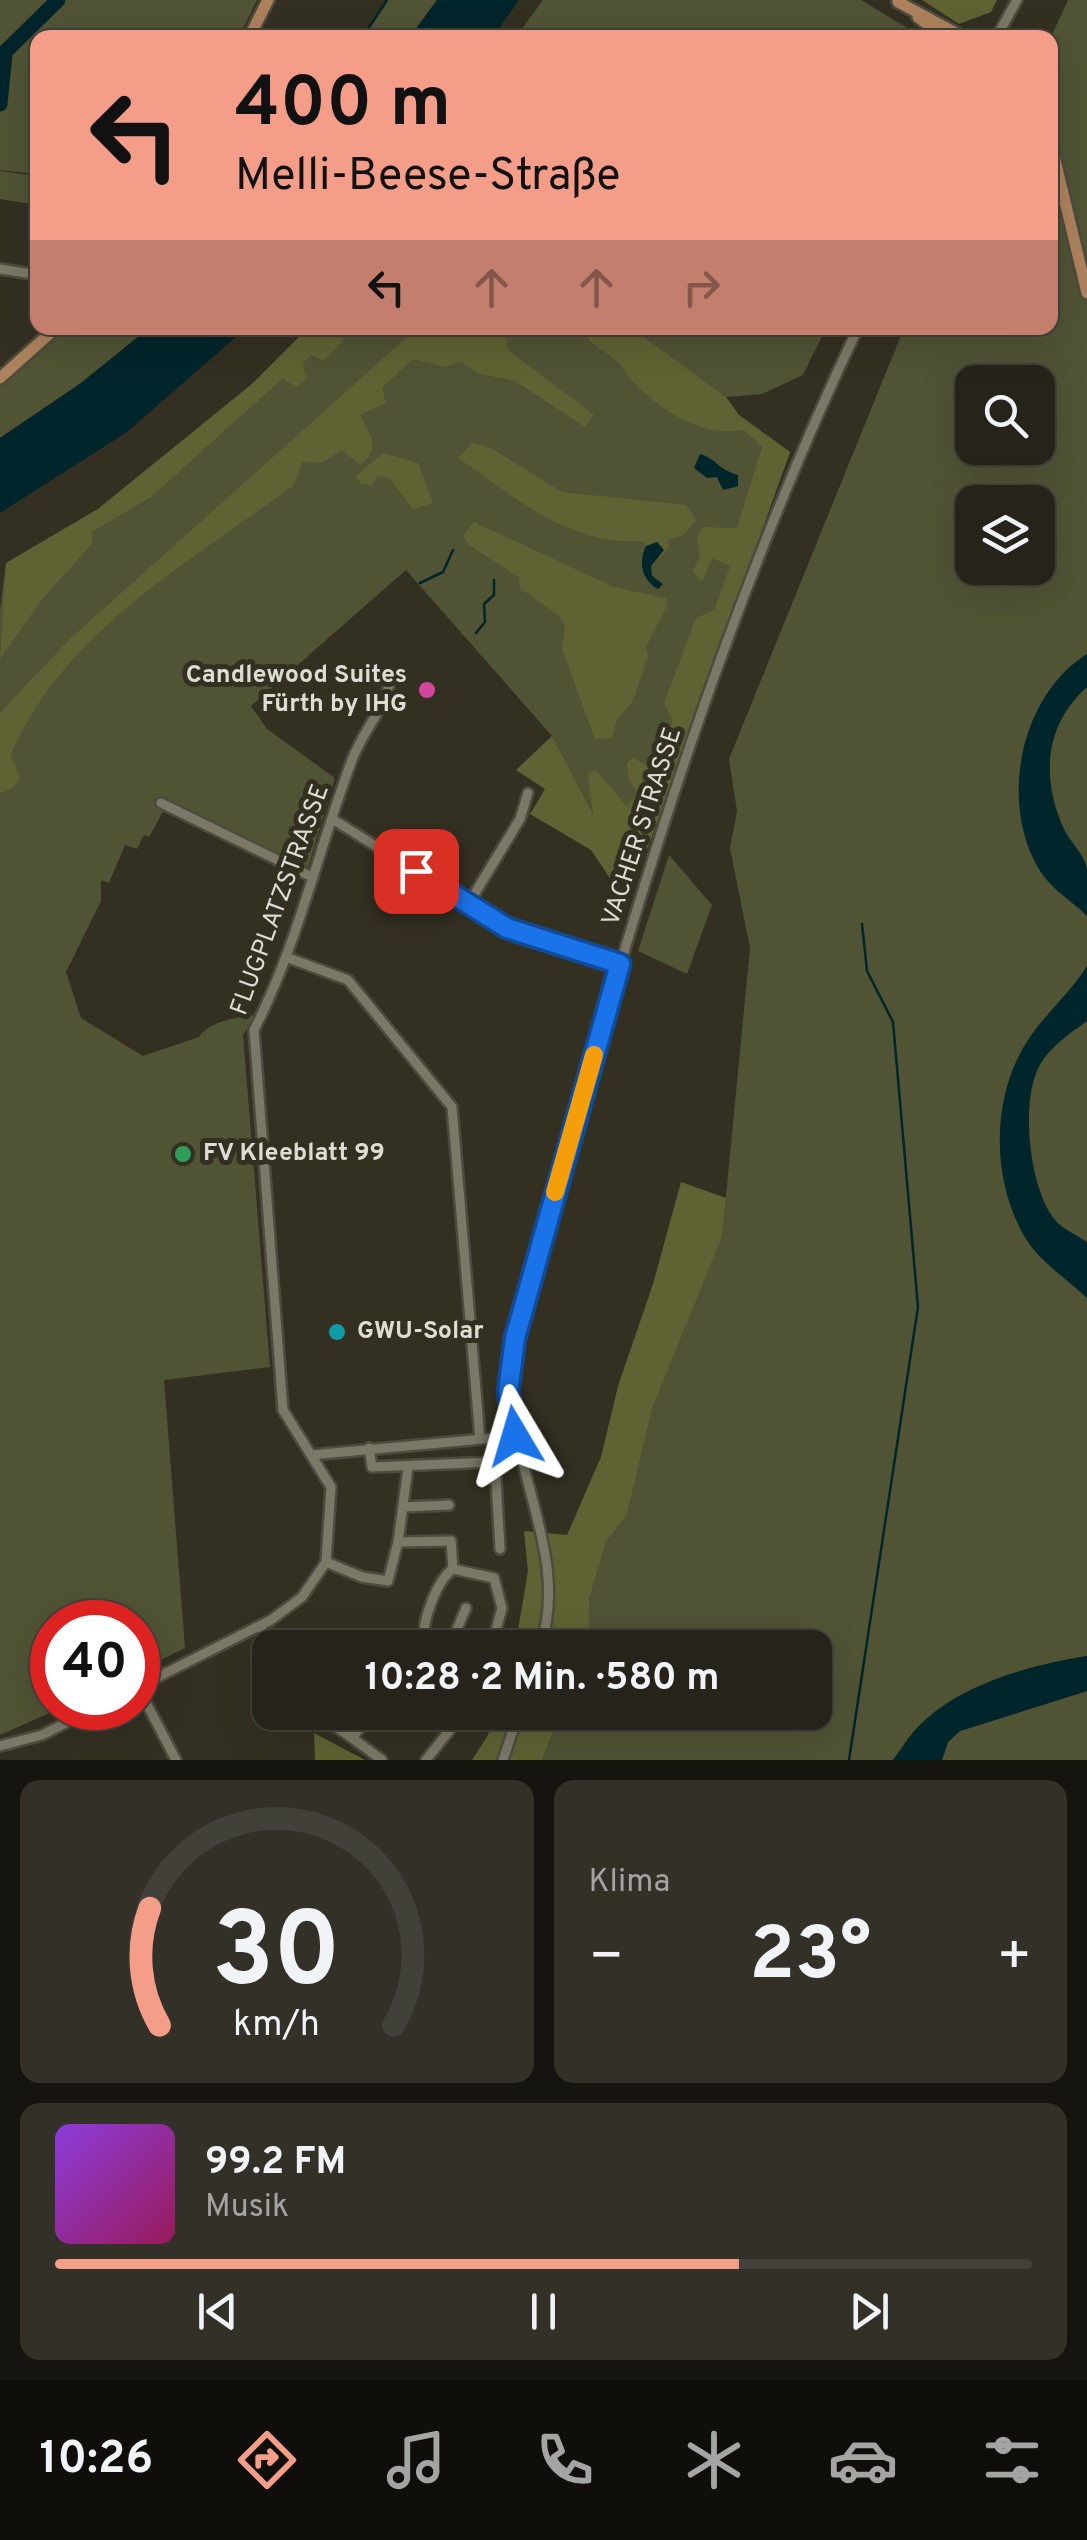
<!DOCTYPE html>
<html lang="de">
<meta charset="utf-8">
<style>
body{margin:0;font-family:Overpass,sans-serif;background:#323027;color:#f1f3f6;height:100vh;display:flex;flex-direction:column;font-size:38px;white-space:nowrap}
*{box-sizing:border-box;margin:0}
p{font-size:32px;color:#a4a4a2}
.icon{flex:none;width:55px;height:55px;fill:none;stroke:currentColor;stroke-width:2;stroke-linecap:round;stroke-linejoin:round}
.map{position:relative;height:1760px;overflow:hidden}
.drawer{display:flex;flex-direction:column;gap:20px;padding:20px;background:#15140e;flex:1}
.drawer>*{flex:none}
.top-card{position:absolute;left:30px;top:30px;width:1028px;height:305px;border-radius:20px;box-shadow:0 10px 40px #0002,0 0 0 2px #424139;background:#f49e89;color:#111;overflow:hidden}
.buttons{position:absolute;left:955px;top:365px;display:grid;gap:20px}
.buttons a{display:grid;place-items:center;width:100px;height:100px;border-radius:20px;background:#26241a;box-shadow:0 10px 40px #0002,0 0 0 2px #424139;font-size:50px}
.speed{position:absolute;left:30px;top:1600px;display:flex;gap:20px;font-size:50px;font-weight:700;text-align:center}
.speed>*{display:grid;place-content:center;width:130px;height:130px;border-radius:50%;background:#26241a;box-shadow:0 10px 40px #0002,0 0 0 2px #424139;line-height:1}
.speed .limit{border:15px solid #d22;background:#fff;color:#111}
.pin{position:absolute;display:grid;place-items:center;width:85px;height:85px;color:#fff;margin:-42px;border-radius:20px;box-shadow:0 5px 15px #0006}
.me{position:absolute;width:110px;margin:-55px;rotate:353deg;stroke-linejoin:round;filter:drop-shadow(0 0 8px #0008)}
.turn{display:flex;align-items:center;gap:35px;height:210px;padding:0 40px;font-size:45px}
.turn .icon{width:130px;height:130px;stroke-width:2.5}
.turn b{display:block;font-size:70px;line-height:85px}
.lanes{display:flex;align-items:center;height:95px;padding:0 40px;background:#0003;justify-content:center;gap:50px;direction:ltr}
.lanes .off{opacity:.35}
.big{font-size:75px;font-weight:700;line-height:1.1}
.drawer .tile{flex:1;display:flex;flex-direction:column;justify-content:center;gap:15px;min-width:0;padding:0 35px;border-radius:20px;background:#323027}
.drawer .dial{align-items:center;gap:0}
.dial svg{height:260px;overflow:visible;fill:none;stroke:#424139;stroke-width:7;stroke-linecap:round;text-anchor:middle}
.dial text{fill:#f1f3f6;stroke:none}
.song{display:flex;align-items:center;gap:30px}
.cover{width:120px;height:120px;border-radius:15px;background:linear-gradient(135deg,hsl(270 70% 55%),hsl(330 70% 35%))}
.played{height:10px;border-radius:5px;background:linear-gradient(90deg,#f49e89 70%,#424139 70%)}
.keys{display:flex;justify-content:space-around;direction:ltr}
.heat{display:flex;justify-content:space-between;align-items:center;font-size:55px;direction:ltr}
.drawer .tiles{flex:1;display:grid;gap:20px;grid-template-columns:1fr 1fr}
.tile:last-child{grid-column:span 2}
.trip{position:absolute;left:252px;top:1630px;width:580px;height:100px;border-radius:20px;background:#26241a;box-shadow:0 10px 40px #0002,0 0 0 2px #424139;font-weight:700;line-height:100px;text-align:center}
.dock{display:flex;height:160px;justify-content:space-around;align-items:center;background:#0f0e0a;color:#a4a4a2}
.dock .icon{width:70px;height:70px}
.dock .selected{color:#f49e89}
.dock b{font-size:45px;color:#f1f3f6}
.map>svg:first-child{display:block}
</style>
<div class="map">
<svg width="1087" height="1760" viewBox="0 0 1087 1760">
<rect width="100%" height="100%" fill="#333022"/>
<path fill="#505334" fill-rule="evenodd" d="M0,0H257L239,37L38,38L37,174L0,170Z
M387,0H437L410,37H362Z
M543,0H861L919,35L516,37Z
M1068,0H1087V1656C1032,1665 963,1683 922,1723C911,1733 902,1748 893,1760H542L560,1713L815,1712V1648L584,1647L589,1633V1600L606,1542L627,1515L652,1410L722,1237L750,948L730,848L737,811L729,759L904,328H1050V39ZM972,382H1038V448H972ZM972,502H1038V568H972Z
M0,171L37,176V205L0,199Z
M56,328H149L81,383L0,438V378Z
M308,328H826L803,375L762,394L726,397L739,415L790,452L639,872L595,816L552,736L406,570L251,706L267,729L335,778L306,874L166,806L149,837L144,835L137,849L125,845L109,883L101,880V901L66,972L81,1018L143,1056L199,1037C210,1021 237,1017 256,1015L243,1035L270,1367L164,1380L185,1648L138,1671V1622H52V1708H61L0,1735V610L6,563L98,509L252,384Z
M669,855L712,905L687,974L638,951Z
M1087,1691V1760H942L948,1742L960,1731Z"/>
<path fill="#5f6232" d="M922,0H997L991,12L959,24Z
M308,328H340L343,341L324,361L311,355L303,363L306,379L296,388L283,378L151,497L92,532V544L43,598L0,659L6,563L98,509L252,384Z
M417,328H504L508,350L594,415L585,427L515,381L479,374L461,362L445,367L413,359L382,388L386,403L360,415C370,433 382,451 360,465L342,450L321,463L303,462L293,486C189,563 63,632 11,755L20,778L13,788L0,793V714L6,706L72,637Z
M582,328H631L726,397L739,415L790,452L639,872L614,884L591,850L530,814L545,789L516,770L552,736L593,813L588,773L596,770L627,806L638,793L628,780L627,763L633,757L652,770L673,720L664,703L696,618L714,610L730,566L712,558L703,581L698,579L693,571L700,556L697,537L703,527L737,528L762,447L744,430C700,437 665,413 634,383C627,376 622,365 614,359C600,348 590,345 582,328Z
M472,443L491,448L562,492L686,505L696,520L684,535L668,540L669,547L659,559L658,542L646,546L643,541C569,546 516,498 458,458Z
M383,453L418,463L433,503L413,509L389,478L378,476L372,485L361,484L356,476Z
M474,522L614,587L665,598L668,604L646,647L648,656L632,703L617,719L612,738L595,739L562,649L565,626L560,617L520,588L519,577L469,545L463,536Z
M681,1182L726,1198L722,1237L652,1410L627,1515L606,1542L589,1600V1633L584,1647L515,1648L528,1571L524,1531L567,1535L601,1457L618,1386L653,1284Z
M495,1713H560L542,1760H472L488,1735Z
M314,1733L365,1760H315Z"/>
<path fill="#00252a" d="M437,0H519L493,37H410Z
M149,328H246L127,432L0,513V438L81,383Z
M700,454C715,458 719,470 738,475V486L723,490L717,477L707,478L694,468Z
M657,542L664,550L651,566L652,576L663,584L658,589C642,580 638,563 646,546Z
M1087,654V687C1044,725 1041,779 1064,829C1070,842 1085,855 1087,869C1087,884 1087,901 1087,916C1073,902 1053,890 1042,874C998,808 1018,697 1087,654Z
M1087,966V1021C1071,1033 1052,1045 1041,1063C1019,1098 1029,1189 1055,1220C1062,1229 1077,1235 1087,1242V1298C1066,1278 1037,1260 1023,1234C990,1174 992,1092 1030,1037C1047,1012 1071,992 1087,966Z
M1087,1656V1691L960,1731L948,1742L942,1760H893C902,1748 911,1733 922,1723C963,1683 1032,1665 1087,1656Z"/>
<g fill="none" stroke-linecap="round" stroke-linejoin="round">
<path stroke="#00252a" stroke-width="2.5" d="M362,38L387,0
M420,583L443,572L453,550
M476,633L485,622L484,604L494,595V580
M849,1760L918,1307L893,1022L867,971L862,924"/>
<path stroke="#00252a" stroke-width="15" d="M0,57L58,0
M0,104L5,54"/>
<g stroke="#4e4b3e" stroke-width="14">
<path id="minor" d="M996,38L1017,0
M0,269L38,275
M161,803L312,877
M334,820L507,928L620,964
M469,903L520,819L528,793
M286,957L348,980L452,1107L480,1439
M369,1448L372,1467L495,1462L500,1549
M311,1455L515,1436
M403,1507L449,1505
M398,1542L408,1468
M326,1562L362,1577L388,1581L398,1542L451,1541L453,1569L494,1578L502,1608L491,1648
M260,1626L271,1648
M438,1648L424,1640C422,1621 437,1580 453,1569
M449,1648L466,1608
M540,1648C574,1546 495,1456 514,1344C528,1260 563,1165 586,1082C659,825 743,569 858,328
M138,1687L271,1620L302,1597L326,1562L331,1487L283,1410L254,1030C298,944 318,850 352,760C363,730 385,710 391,677
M138,1687L176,1760
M314,1712L352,1738L372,1712
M352,1738L382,1760
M0,1746L42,1735L96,1708
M426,1760L457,1721L445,1712
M503,1760L519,1712"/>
</g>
<g stroke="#4e4b3e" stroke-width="16">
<path id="major" d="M898,2L965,38
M918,17L946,38
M249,38L268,0
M1050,139L1087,293
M0,378L56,328"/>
</g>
<use href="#minor" stroke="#7b7867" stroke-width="9"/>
<use href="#major" stroke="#ad825d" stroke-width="11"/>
</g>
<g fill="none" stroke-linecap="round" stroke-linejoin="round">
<g stroke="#114b97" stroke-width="25">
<path id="route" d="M416,871L507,928L620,964L515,1338L508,1392L515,1436"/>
</g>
<use href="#route" stroke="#1a73e8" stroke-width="18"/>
<path stroke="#f59e0b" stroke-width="18" d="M555,1192L594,1055"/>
</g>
<circle fill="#d1479c" stroke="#333022" stroke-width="4" cx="427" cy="690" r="10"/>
<circle fill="#2e9e5b" stroke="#333022" stroke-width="4" cx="183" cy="1154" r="10"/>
<circle fill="#0f9aa8" stroke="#333022" stroke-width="4" cx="337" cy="1332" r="10"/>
<g text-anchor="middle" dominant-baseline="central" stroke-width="10" stroke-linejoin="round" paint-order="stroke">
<g font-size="25" font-weight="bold" fill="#deddd3" stroke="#333022" text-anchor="start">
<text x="407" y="676" text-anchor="end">Candlewood Suites<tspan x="407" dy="29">Fürth by IHG</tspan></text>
<text x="203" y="1154">FV Kleeblatt 99</text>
<text x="357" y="1332">GWU-Solar</text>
</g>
<g font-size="25" fill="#deddd3" stroke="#333022">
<text transform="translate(643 827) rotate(-72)">VACHER STRASSE</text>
<text transform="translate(281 900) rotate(-70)">FLUGPLATZSTRASSE</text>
</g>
</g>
</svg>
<div class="buttons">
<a><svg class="icon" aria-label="search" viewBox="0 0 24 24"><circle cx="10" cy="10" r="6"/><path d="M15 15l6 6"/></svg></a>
<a><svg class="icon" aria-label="layers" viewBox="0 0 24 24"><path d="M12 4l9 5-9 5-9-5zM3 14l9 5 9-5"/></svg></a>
</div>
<div class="speed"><div class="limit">40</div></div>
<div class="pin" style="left:416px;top:871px;background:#d93025"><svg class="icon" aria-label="arrive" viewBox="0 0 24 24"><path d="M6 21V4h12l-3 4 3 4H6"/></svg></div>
<svg class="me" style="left:515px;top:1436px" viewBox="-20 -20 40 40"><path d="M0-17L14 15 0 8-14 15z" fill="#1a73e8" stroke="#fff" stroke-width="4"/></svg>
<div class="trip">10:28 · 2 Min. · 580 m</div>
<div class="top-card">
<div class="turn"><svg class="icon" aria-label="left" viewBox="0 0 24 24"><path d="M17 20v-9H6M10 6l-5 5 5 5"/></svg><div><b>400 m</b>Melli-Beese-Straße</div></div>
<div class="lanes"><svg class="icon" aria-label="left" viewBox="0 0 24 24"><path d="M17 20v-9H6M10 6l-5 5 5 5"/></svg><svg class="icon off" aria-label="ahead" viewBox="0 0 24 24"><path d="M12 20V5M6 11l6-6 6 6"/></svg><svg class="icon off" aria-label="ahead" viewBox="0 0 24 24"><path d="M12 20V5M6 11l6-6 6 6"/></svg><svg class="icon off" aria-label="right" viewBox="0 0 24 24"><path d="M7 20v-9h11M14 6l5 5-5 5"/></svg></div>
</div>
</div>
<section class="drawer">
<div class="tiles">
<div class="tile dial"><svg viewBox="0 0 100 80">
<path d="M14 69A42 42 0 1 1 86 69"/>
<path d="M14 69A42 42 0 0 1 11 33" stroke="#f49e89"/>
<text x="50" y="56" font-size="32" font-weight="700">30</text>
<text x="50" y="72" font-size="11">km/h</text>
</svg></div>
<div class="tile"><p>Klima</p>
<div class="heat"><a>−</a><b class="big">23°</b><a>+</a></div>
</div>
<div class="tile">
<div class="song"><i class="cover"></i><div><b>99.2 FM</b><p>Musik</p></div></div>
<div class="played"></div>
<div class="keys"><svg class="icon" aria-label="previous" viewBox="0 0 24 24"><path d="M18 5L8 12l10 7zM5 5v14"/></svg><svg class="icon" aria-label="pause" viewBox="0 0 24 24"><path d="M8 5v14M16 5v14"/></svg><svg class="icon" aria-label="next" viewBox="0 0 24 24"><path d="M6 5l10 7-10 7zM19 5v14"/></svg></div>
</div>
</div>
</section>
<nav class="dock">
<b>10:26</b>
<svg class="icon selected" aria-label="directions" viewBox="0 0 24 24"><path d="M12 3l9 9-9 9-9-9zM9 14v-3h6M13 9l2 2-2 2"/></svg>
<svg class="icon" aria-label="music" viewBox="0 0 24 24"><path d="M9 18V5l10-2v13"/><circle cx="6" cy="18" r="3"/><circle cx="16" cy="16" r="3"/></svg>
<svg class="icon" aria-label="phone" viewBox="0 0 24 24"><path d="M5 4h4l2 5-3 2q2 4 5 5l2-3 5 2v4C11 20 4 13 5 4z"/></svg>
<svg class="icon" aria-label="climate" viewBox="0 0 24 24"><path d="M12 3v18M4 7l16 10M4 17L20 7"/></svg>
<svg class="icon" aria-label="car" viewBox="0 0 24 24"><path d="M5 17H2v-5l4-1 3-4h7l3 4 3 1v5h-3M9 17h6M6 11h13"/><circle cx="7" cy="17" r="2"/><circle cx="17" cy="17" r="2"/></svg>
<svg class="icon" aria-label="filters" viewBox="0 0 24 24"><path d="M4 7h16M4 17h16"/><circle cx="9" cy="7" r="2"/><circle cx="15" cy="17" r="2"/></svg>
</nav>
